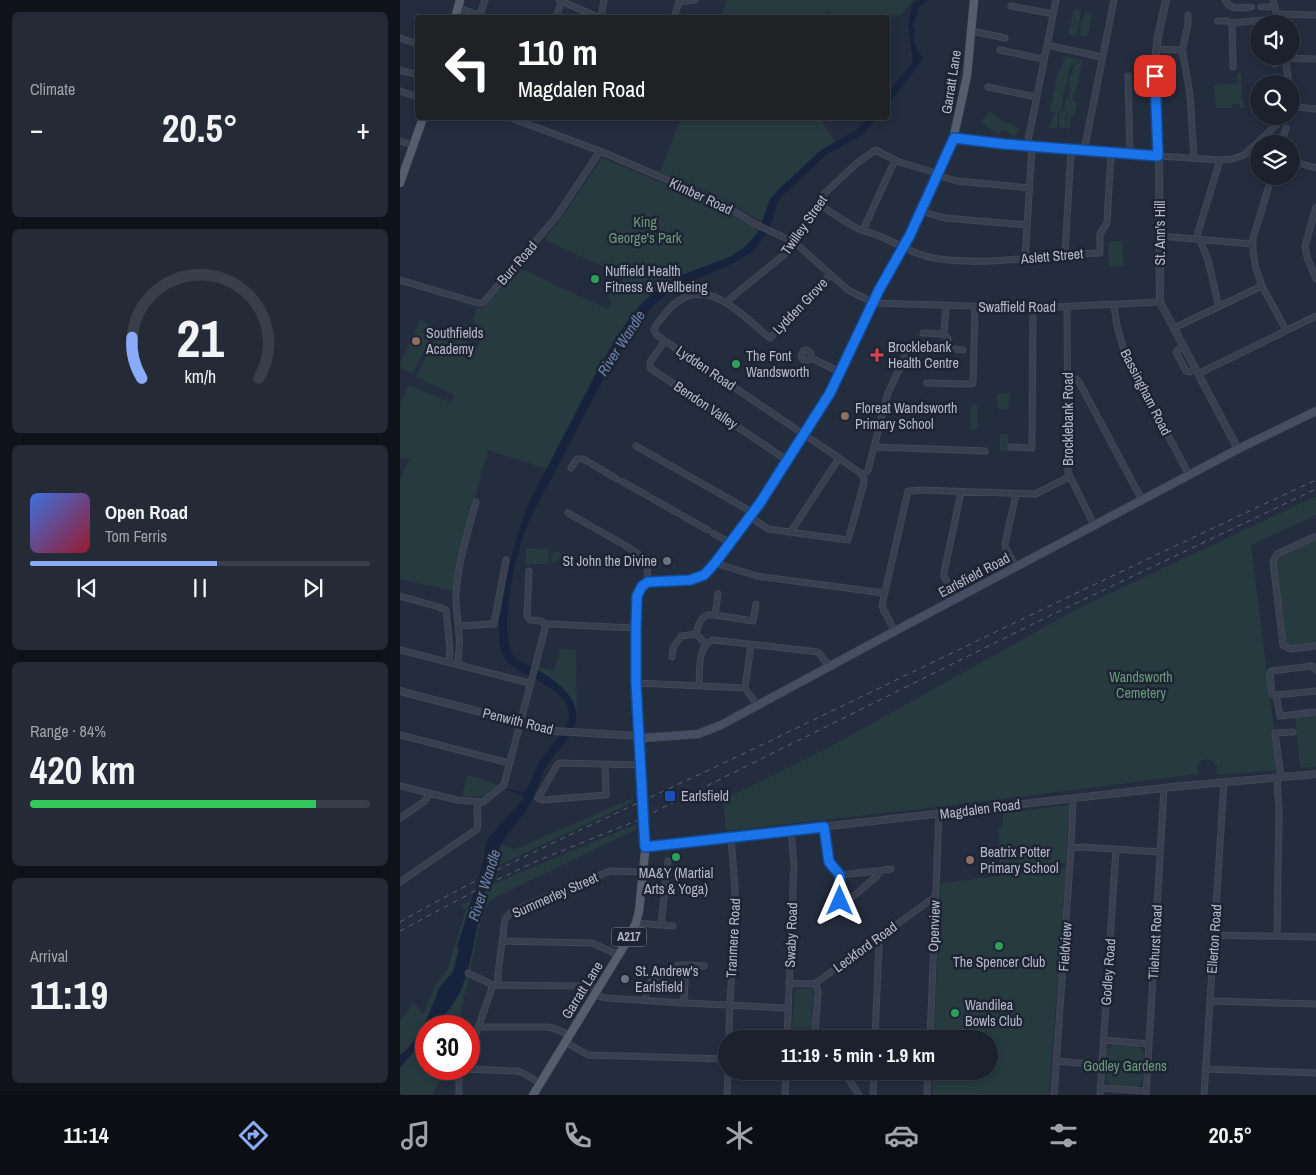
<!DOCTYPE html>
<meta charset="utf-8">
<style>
body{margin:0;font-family:"Archivo Narrow",sans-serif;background:#242a36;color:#f1f3f6;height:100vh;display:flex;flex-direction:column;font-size:19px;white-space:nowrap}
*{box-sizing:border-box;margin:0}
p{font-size:16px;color:#a0a4aa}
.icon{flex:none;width:28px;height:28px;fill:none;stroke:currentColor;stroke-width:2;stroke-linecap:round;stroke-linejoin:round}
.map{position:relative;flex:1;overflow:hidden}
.side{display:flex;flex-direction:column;gap:12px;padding:12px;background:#0f1319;width:400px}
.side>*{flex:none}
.top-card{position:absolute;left:15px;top:15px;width:475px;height:105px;border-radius:5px;box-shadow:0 2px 8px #0003,0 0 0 1px #393f4a;background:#202124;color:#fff;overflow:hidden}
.tools{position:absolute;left:850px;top:15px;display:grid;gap:10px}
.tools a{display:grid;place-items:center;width:50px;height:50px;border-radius:50%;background:#1b222e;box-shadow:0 2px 8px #0003,0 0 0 1px #393f4a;font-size:25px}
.speed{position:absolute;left:15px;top:1015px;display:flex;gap:10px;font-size:25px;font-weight:700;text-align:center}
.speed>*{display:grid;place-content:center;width:65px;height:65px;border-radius:50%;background:#1b222e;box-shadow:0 2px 8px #0003,0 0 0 1px #393f4a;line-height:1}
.speed .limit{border:8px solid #d22;background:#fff;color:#111}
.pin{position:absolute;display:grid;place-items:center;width:42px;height:42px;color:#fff;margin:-21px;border-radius:10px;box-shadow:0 2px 8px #0006}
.me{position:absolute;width:55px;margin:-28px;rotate:0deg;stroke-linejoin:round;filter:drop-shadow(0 0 4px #0008)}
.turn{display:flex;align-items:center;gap:18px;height:105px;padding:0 20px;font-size:22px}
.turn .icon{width:65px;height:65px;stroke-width:2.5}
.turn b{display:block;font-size:35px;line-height:42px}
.big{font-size:38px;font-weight:700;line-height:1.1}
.side .card{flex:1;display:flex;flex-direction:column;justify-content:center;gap:8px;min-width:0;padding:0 18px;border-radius:8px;background:#242a36}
.side .dial{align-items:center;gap:0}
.dial svg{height:130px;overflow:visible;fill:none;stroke:#393f4a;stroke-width:7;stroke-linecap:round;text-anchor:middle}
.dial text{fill:#f1f3f6;stroke:none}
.song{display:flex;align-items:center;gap:15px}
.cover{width:60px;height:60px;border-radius:8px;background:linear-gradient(135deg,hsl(220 70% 55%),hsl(350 70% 35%))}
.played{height:5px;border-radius:2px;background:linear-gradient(90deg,#8aabf8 55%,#393f4a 55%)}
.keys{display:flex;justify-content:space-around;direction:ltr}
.heat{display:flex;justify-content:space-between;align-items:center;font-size:28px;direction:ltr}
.charge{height:8px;border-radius:4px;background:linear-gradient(90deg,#34c759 84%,#393f4a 0)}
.trip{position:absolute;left:318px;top:1030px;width:280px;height:50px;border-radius:25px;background:#1b222e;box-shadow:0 2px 8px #0003,0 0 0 1px #393f4a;font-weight:700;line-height:50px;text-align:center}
.tabs{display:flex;height:80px;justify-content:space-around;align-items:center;background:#0b0e12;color:#a0a4aa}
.tabs .icon{width:35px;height:35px}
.tabs .on{color:#8aabf8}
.tabs b{font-size:22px;color:#f1f3f6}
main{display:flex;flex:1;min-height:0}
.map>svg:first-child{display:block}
</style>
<main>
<section class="side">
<div class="card"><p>Climate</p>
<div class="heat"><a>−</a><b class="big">20.5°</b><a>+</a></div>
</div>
<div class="card dial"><svg viewBox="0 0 100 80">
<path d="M14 69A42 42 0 1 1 86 69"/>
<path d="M14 69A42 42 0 0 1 8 44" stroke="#8aabf8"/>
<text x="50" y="56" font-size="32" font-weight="700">21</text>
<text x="50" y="72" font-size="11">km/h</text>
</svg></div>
<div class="card">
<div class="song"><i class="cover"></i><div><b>Open Road</b><p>Tom Ferris</p></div></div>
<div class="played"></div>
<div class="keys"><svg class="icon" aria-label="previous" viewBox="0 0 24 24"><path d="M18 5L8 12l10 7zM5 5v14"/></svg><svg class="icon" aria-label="pause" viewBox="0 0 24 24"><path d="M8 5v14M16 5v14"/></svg><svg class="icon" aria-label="next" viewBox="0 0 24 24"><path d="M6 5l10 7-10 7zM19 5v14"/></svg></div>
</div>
<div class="card"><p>Range · 84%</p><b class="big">420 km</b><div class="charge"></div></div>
<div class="card"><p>Arrival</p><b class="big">11:19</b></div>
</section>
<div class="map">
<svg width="916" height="1095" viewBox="0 0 916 1095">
<rect width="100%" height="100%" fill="#242d3e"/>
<path fill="#263a3f" d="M327,0H514L500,15L434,17L431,15L430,10L424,17H321Z
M674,9L679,10L681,13L677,35L673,36L668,35Z
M684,13L692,14L688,36L683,37L679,35Z
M665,56L680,60L673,66L670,65L666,87L664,88L662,109L658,113L657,128H649L655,114L650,111L658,71H660L664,57L666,60Z
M681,60H683L673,101L677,103L675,115L671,116L669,130L666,128L668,113L664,109L666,98H669L671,88L668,87C670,76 671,68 681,60Z
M837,73H841L842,99L845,108H840V104H832V108H816L814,85L838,83Z
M663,110L667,113L665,128L659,127V113Z
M589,111L607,124L608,122L620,129L614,137L603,129L599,135L581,122Z
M281,118H420L435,142L421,150L370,199L363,223L320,197L260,172Z
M202,158L316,205L359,231C355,236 351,241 346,246C327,264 289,269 264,284C226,309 199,368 178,408C168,428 157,448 147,469L88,450L55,569L53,591L0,579V482L3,471L10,459L0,458V404L9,385L51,403L54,395L16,377L38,330L77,347L83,334L73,320L77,307L83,309L119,268L208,309L211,303L208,296L210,292L216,294L224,276L147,241L145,238L162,217Z
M722,241L724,266L709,267L708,242Z
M20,320L35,327L13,374L0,368V364Z
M599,393H610L608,409H598L597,395Z
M571,405H578L577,430H570Z
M600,434H608V451H600Z
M916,496V515L851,545L879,770L817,775V765L809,759L800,760L801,764H797L798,774L539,807L326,831L323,800L426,749L679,608Z
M916,539V644L893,646L885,642L875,563L879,555Z
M126,548L149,549L148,564H125Z
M152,552H160L162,555L155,563H150Z
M160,649L176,650L177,716L176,710L138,670V667L154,671Z
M916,714V767L900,768L895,716Z
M67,775L99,785L85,796H62Z
M233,798V802L89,870L100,845L115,849Z
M669,805L666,862L659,863V869L666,868L649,1095H532L533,1071H589V1039H534L541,883L599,876V826H603V813Z
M236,824L235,830L94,898L84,906L58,1026H26V1069H43L33,1095H4L2,1093L0,1095V1021L14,1003L23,1015L36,984L47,970L66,909L60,906L72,900L58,947L68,968L81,904L86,887Z
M395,988L412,989L413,990L412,1026L410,1028H393L392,1026Z
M713,1045L738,1046L744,1053L742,1083L736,1088L711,1086L706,1080V1051Z"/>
<path fill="#17233c" d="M520,0H529L519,7L513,27L515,29C511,43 517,48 523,59L488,105V92L513,62L508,24L513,3Z
M467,118H477L462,135L427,154L378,200L372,221L366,235L352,252L330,265L291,281L268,293L251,308L222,345L221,350C199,386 181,421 162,458C151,480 138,501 128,524C116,550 99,627 112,653C116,660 126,664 134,668C150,677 176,693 176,714C177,736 156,750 146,767C139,779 136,794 129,806C121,820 107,832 100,847C78,891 79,940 63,985C58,1000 45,1014 35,1026H26V1037L0,1068V1055C19,1042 28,1015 37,995L38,989L53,972L59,949L57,948L85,856L84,853L87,840L123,799V795L107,790V789L125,792C131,783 134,771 140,761C146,752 154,743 161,734C164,730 167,726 168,721C176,687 120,679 106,660C97,648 99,629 99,615H101C106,577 114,539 129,503L202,362L229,319L242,304L264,285L279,276L330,257L346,246L359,231L370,199L379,189L421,150L455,131Z"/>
<path fill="#242d3e" d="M91,872L88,886L71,894L76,879Z"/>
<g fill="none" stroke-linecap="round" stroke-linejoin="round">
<path stroke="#3a4253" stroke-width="5" stroke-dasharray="5 2.5" stroke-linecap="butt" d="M850,7H862"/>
<g stroke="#414857" stroke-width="7">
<path id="minor" d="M159,0L200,18
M825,0C830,10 841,8 850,7
M873,0L879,24
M611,6L653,14
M862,7H875
M58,8L88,18
M877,14L916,15
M80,15L85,0
M156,18L162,0
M201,18L204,0
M274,18L279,2L295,0
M818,21H827L832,23
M572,31L605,38
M0,38L18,44
M647,45L702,57
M756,49L780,50L783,54L790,95L794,158
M600,50L643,59
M782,51L788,25V15
M874,56L875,64
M885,57L889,84
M885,58L916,59
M833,67L832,23L864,20L870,21V24
M0,70L18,75
M728,76L730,154
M588,87L636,97
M0,91L18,97
M891,93V95
M891,111L898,107L916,109
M111,118L200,151L319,202L355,224L394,242L448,290L474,303L633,308L760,302
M554,138L698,152L820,160L832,159L844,155L886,116
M0,141L13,145
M881,144L886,128
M627,146L656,0
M684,151L714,0
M891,161L916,168
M536,175L557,181L630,188
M872,176L853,238V252L856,269L862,286L886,330
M419,204C432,213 446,223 461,230C469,233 479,235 486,239C503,247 521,257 540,259C593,266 647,254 700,253V234L707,223L711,153
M916,207L905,246L907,257L916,279
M520,211L545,218L627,225
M463,230L495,160
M760,236L852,244
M796,239L820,160
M800,240L808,260L819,307
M665,254L671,150
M625,259L632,146
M0,280L78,303H83L157,216L200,151
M326,302L385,254L425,193L456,164L475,150L499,162L537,173
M714,305L717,326L725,354L789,475
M546,306L544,334L548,339V349
M667,307L668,472L694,525
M774,328L862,286
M523,333L544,334
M265,341L250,362V368L388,461
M783,345L776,352L786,371L790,372L795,369
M535,347L563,350
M411,358L406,361L402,359L401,356L403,351L407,350L411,353V358L440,372
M798,374L916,316
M668,379H676L679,382L742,500
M527,383L570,384L573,383L575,306
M236,446L352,512
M474,447L585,451
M611,447L632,448L633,308
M439,458L463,475
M192,464L217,479
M171,468L177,459H183L187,461
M223,482L248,496
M253,499L278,513
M168,513L191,526
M283,516L308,530
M349,516L368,529L448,540L464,483L463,475L468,470L488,393L510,346
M196,529L221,543
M390,533L439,458L265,341L257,335L254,330L256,325C263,317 270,305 280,300C312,279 346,319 370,338L430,275
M314,534L329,542
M916,536L877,554L873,562L883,645L891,649L916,646
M226,546L244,558L247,563L248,582
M315,563L357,576L484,593
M616,567L605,547V544L616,494
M129,571L127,616L130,620L141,621L146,625
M0,596L39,607L46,610L50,650L49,662
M555,599L544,576V573L561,492
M315,615L353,621L356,604
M59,626L94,624L106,560
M495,631L484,611L482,605L508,491L522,490L635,494L669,477
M296,634L306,644
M0,650L129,683
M272,657L273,648L281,636L296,634C299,622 301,613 315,615L318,594
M57,664C63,639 56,621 56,596C57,564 68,533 76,502
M916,670L912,666L871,671L870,674L872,694L876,695L880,716L916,712
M236,683L345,688L357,705
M299,685C300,672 297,645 313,640L418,652L429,666
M345,688L351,645
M876,695L916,691
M0,735L109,763
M205,765L206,795L142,800L138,798L157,765L160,763L240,765
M877,777L879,812L877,936
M881,777L875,733L893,732
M0,786L57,800L83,802L104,785L146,625L148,624L235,628
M0,818L25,801L29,794
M424,827L429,863L440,875L478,871L477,876L463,888
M671,848L683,847L760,852
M478,871L491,869
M440,875V901L444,903L460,891
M0,882L77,829C79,820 76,811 78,802
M236,923L273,926
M261,925L268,861
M815,935L916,937
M102,941L192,943L219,955
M278,965H286
M68,973L93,985L180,986L193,987L197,990
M389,983L411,984L416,983L536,896
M98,985V973L105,919L111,912L210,871L243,872
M194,995L206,998L284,1003L388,1008
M245,1000C247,987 249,976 265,975
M811,1001L916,1004
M284,1003L286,965L304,966
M78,1027H148L156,1029L169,1035
M387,1032L415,1034L421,1039
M415,1034L418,992L416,983
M329,1039C329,1000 333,962 335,923C337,894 333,866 331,838
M387,1039L394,866L391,830
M475,1039L479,942L477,938
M530,1039L539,814
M704,1040L749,1044
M165,1042L188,1055L326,1059
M69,1054L93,985
M656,1061L702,1065
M63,1069L117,1071L123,1073L140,1083
M806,1069L916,1073
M443,1071L459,1095
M700,1088L746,1091
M59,1095V1076L62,1070
M327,1095L328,1071
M385,1095L386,1071
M473,1095L474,1071
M527,1095L528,1071
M654,1095L671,848L673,799
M700,1095L716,849
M746,1095L764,788
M804,1095L824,782"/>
</g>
<g stroke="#414857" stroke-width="8">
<path id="tertiary" d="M766,0L758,36L755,62L759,162L760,302L838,449
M0,691L154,731L239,736
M245,847L772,787L916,774"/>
</g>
<g stroke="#414857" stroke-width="9">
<path id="secondary" d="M239,736L243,738L298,734L321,725L495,631L838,449L916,411"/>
</g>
<g stroke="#414857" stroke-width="9">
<path id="primary" d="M55,18L60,0
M0,183L23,118
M133,1095L229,938L236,923L239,911L245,853L236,683L235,628L237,596L242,586L248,582C269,577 290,587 308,571L360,503L430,393L478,293L510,235L554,135L567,76L574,0"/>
</g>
<use href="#minor" stroke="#383f4e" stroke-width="5"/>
<use href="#tertiary" stroke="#383f4e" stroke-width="6"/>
<use href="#secondary" stroke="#464e61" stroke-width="7"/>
<use href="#primary" stroke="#565e6e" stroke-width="8"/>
<path stroke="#5a6375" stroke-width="1" stroke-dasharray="5 5" stroke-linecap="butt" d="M0,922C112,858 232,807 349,751C538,660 726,568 916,480
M0,931L88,884L139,860L236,821L645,618L916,489"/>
</g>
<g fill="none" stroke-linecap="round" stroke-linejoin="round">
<g stroke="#114b97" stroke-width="12">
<path id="route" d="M440,901V875L429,862L424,827L245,847L236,683V628L237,596L242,586L248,582L290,580L304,575L315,563L360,503L430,393L479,290L510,235L554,138L604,144L758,156L755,76"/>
</g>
<use href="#route" stroke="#1a73e8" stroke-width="9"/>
</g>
<g fill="#2e9e5b" stroke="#1d2433" stroke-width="2">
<circle cx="195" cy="279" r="5"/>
<circle cx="336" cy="364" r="5"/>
<circle cx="276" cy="857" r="5"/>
<circle cx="599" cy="946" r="5"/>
<circle cx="555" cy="1013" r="5"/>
</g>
<g fill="#8d6e63" stroke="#1d2433" stroke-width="2">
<circle cx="16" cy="341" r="5"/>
<circle cx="445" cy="416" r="5"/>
<circle cx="570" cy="860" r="5"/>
</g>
<path fill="#e0444e" stroke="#1d2433" stroke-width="2" d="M474.5 347.5h5v5h5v5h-5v5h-5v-5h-5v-5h5z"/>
<g fill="#6b7280" stroke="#1d2433" stroke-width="2">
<circle cx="267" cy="561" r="5"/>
<circle cx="225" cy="979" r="5"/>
</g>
<rect fill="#1a4fb4" stroke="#1d2433" stroke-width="2" x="264" y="790" width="12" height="12" rx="2.5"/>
<g text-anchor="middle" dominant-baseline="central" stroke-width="5" stroke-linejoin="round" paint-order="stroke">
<rect fill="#1d2433" stroke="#878d9c" stroke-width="1" x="211.5" y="927.5" width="35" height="19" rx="4"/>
<g font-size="12" font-weight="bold" fill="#b4bac9">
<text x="229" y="937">A217</text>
</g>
<g font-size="14" fill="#b4bac9" stroke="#1d2433">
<text transform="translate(551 82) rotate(-81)">Garratt Lane</text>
<text transform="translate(301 196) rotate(25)">Kimber Road</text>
<text transform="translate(404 225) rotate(-55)">Twilley Street</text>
<text transform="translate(760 233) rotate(-90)">St. Ann's Hill</text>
<text transform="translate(652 256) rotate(-5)">Aslett Street</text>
<text transform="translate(117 263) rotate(-49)">Burr Road</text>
<text transform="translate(400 306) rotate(-46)">Lydden Grove</text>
<text x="617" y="307">Swaffield Road</text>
<text transform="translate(306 368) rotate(34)">Lydden Road</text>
<text transform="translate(746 392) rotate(63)">Bassingham Road</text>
<text transform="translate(306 405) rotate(34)">Bendon Valley</text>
<text transform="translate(668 419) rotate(-90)">Brocklebank Road</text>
<text transform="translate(574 575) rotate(-28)">Earlsfield Road</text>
<text transform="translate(118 721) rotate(14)">Penwith Road</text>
<text transform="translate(580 809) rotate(-7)">Magdalen Road</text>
<text transform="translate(155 895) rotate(-24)">Summerley Street</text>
<text transform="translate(534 926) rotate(-88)">Openview</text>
<text transform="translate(391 935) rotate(-88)">Swaby Road</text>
<text transform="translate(333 938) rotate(-87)">Tranmere Road</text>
<text transform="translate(814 939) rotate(-86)">Ellerton Road</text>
<text transform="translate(755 942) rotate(-87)">Tilehurst Road</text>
<text transform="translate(465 947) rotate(-36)">Leckford Road</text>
<text transform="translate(665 947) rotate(-86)">Fieldview</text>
<text transform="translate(708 972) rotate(-86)">Godley Road</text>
<text transform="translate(182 990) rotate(-58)">Garratt Lane</text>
</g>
<g font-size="14" fill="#6b9a7a" stroke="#1d2433">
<text x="245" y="222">King<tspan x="245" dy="16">George's Park</tspan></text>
<text x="741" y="677">Wandsworth<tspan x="741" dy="16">Cemetery</tspan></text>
<text x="725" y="1066">Godley Gardens</text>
</g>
<g font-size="14" fill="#b4bac9" stroke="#1d2433" text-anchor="start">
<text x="205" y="271">Nuffield Health<tspan x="205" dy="16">Fitness &amp; Wellbeing</tspan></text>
<text x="26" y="333">Southfields<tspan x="26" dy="16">Academy</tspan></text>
<text x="488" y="347">Brocklebank<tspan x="488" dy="16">Health Centre</tspan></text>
<text x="346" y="356">The Font<tspan x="346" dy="16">Wandsworth</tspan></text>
<text x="455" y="408">Floreat Wandsworth<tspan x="455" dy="16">Primary School</tspan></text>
<text x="257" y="561" text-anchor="end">St John the Divine</text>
<text x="281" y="796">Earlsfield</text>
<text x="580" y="852">Beatrix Potter<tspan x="580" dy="16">Primary School</tspan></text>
<text x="276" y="873" text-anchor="middle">MA&amp;Y (Martial<tspan x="276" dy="16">Arts &amp; Yoga)</tspan></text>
<text x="599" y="962" text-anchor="middle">The Spencer Club</text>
<text x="235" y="971">St. Andrew's<tspan x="235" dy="16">Earlsfield</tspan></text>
<text x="565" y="1005">Wandilea<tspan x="565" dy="16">Bowls Club</tspan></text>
</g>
<g font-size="15" font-style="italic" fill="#6d81a8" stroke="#1d2433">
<text transform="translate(221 343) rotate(-57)">River Wandle</text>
<text transform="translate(84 885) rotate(-72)">River Wandle</text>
</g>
</g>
</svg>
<div class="tools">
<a><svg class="icon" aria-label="sound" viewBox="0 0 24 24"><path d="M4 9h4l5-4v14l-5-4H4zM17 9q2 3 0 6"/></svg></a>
<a><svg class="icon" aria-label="search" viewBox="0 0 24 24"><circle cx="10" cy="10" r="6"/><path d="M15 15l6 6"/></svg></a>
<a><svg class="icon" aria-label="layers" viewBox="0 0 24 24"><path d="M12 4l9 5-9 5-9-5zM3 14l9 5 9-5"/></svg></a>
</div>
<div class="speed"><div class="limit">30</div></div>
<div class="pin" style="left:755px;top:76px;background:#d93025"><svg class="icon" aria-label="arrive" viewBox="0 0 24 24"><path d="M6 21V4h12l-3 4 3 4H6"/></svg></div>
<svg class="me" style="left:440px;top:901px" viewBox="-20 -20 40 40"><path d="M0-17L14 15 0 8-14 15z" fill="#1a73e8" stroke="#fff" stroke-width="4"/></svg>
<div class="trip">11:19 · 5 min · 1.9 km</div>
<div class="top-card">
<div class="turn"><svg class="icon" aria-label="left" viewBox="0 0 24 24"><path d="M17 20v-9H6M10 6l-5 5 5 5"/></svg><div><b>110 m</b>Magdalen Road</div></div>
</div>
</div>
</main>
<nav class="tabs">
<b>11:14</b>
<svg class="icon on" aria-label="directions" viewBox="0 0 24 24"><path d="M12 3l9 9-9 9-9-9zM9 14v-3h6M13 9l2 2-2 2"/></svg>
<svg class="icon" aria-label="music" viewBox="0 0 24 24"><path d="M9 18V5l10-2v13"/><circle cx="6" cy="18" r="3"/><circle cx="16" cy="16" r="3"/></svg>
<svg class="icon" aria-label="phone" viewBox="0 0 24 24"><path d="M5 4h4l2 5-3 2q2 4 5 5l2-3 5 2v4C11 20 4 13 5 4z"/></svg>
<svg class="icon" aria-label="climate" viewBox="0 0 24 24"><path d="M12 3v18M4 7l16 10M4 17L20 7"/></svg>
<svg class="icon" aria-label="car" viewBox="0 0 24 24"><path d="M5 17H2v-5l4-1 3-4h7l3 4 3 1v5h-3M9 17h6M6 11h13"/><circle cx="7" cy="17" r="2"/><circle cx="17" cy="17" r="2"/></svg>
<svg class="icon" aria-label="filters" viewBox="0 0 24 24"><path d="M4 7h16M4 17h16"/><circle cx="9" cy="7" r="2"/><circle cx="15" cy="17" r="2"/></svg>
<b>20.5°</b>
</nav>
